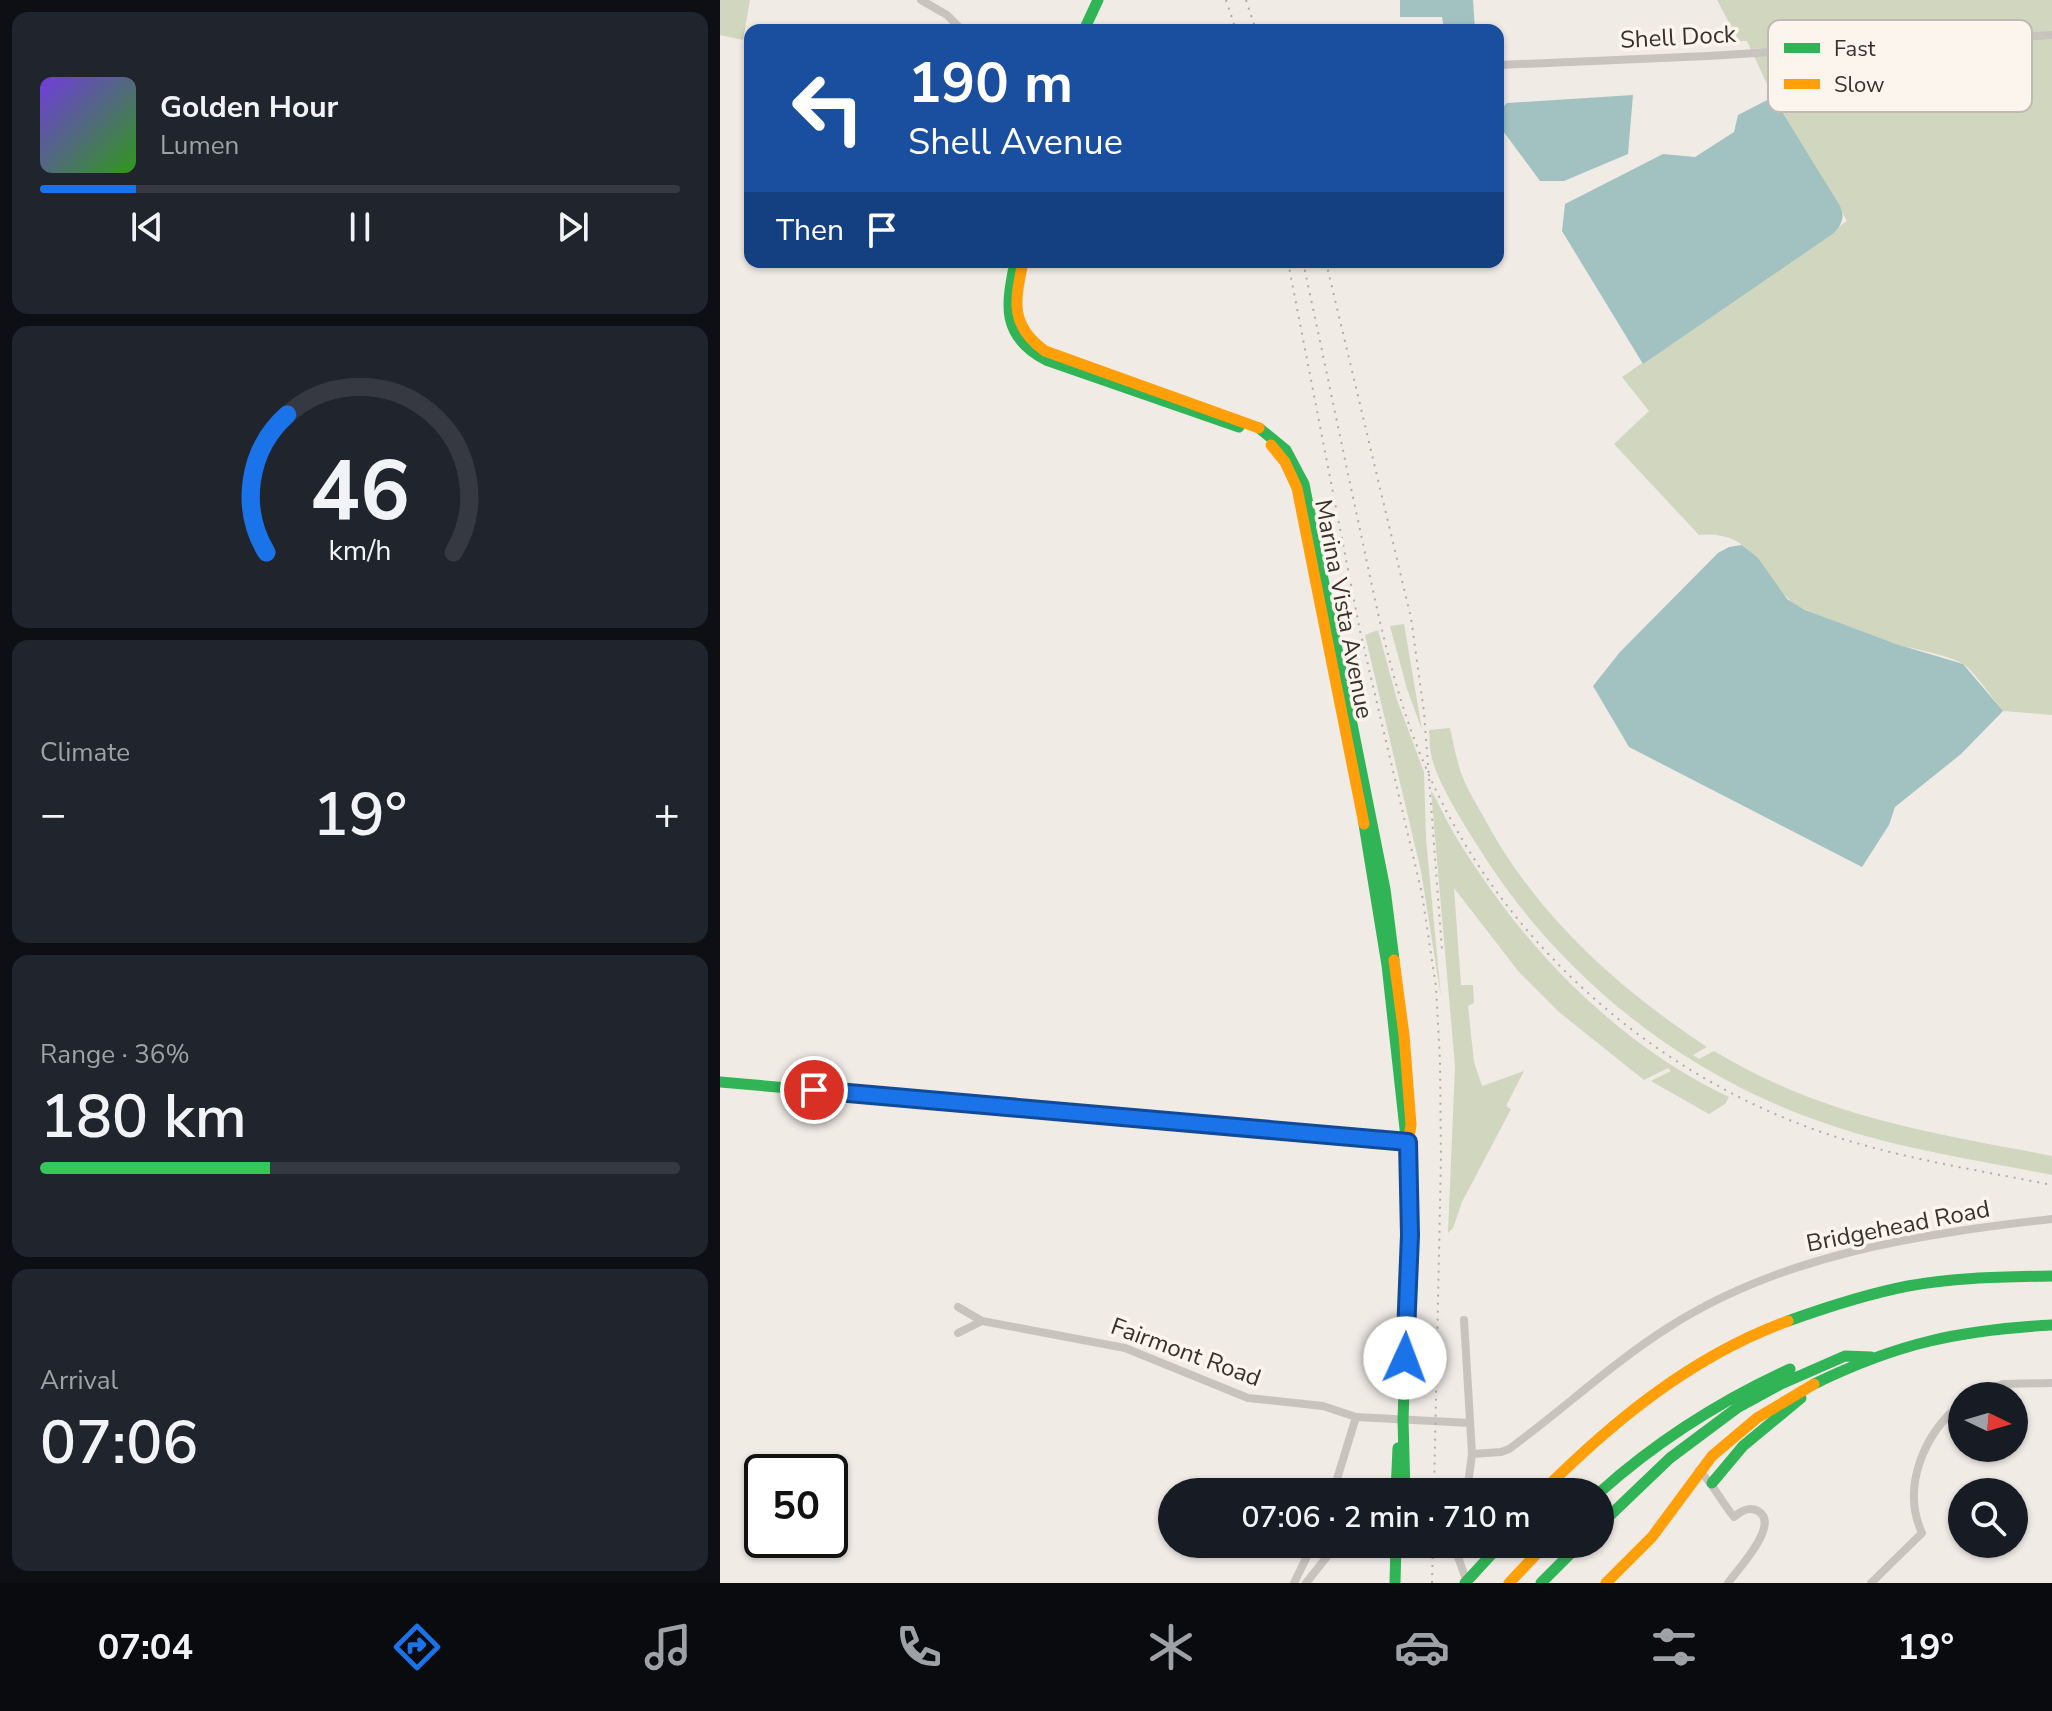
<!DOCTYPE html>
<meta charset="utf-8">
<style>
body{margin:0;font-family:"Nunito Sans",sans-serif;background:#20242c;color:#f1f3f6;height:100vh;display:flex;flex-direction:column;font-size:30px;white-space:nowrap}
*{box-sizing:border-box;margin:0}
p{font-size:26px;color:#9ea1a6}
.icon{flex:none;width:44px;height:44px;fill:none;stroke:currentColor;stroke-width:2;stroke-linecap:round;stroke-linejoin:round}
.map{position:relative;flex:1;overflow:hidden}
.drawer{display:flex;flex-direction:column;gap:12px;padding:12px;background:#0d0f14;width:720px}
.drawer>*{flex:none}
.top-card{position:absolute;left:24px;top:24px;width:760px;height:244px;border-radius:16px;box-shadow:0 2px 6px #0004;background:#1a4fa0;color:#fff;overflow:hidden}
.needle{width:52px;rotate:95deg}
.fabs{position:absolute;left:1228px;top:1382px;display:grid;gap:16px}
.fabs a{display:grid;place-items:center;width:80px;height:80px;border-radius:50%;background:#171b24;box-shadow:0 2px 6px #0004;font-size:40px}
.speed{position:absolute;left:24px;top:1454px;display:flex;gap:16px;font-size:40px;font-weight:700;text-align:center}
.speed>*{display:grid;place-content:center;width:104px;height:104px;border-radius:50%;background:#171b24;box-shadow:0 2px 6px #0004;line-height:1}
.speed .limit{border:4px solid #111;border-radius:12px;background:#fff;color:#111}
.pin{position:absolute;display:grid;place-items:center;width:68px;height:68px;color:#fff;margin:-34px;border:4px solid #fff;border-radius:50%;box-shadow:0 2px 8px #0007}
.me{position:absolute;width:88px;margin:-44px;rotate:2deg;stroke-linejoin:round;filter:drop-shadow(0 0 6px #0008)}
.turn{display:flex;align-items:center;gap:28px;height:168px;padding:0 32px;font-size:36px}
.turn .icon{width:104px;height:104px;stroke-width:2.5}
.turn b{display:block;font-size:56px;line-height:68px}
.then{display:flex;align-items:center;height:76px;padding:0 32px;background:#0003;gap:16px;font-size:30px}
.big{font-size:60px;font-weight:600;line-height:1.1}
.drawer .widget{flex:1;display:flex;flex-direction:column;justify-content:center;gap:12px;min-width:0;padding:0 28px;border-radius:16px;background:#20242c}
.drawer .dial{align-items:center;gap:0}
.dial svg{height:208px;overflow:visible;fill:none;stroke:#363941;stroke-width:7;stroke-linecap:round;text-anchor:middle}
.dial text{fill:#f1f3f6;stroke:none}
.song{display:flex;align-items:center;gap:24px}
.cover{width:96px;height:96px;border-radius:12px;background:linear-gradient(135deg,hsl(260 70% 55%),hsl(110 70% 35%))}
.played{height:8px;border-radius:4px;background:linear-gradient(90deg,#1a73e8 15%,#363941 15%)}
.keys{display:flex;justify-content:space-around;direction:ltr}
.heat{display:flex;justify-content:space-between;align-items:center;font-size:44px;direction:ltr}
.charge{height:12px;border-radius:6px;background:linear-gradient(90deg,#34c759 36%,#363941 0)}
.trip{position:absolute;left:438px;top:1478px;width:456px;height:80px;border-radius:40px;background:#171b24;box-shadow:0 2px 6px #0004;font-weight:600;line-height:80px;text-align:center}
.tab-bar{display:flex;height:128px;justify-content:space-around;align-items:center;background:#090b0e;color:#9ea1a6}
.tab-bar .icon{width:56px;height:56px}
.tab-bar .current{color:#1a73e8}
.tab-bar b{font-size:36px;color:#f1f3f6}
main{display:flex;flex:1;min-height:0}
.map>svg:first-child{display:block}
</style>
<main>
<section class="drawer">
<div class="widget">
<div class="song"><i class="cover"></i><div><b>Golden Hour</b><p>Lumen</p></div></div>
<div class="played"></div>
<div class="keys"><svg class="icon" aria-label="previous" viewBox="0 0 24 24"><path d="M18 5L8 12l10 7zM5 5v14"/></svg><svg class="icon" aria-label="pause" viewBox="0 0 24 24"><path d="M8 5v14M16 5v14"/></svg><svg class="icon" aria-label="next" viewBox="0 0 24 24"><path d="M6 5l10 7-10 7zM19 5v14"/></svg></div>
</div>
<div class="widget dial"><svg viewBox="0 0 100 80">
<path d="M14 69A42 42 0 1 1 86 69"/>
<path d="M14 69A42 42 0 0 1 22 16" stroke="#1a73e8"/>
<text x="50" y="56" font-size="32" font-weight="700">46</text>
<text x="50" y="72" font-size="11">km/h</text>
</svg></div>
<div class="widget"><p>Climate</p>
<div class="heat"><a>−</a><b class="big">19°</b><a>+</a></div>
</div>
<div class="widget"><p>Range · 36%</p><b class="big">180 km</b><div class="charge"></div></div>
<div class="widget"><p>Arrival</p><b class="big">07:06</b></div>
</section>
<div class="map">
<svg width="1332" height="1583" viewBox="0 0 1332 1583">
<rect width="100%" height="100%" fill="#f0ebe5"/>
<path fill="#d1d6bf" d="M0,0H30L23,40L0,35Z
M997,0H1332V715L1283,711C1272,698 1256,673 1243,664C1231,656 1195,649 1179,645C1151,636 1108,622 1082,608C1039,585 1041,529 979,535L894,444L929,411L902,377L1127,221L1053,97L1027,41H1019Z
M684,624L702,730L687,689L670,626Z
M658,630L677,700L704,772L706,839L721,997L701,871L645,635Z
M730,728C733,742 736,756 740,770C745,785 754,800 762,814C813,912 896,987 987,1047L973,1055L979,1059L994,1051C1103,1117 1210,1132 1332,1156V1175C1252,1159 1172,1148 1096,1120C966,1074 852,985 774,871C757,845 716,784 711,754C709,746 710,738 709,730Z
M711,791C716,797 720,808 725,817C735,837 748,856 760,874C821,965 909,1050 1009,1097L1005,1104L989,1114L931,1081L951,1071L948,1068L924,1080L839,1012L799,972L734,888L741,985H753L754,1003L748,1006L754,1062L762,1086L804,1071L786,1106L791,1109L742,1202L733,1228L728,1233L735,1066Z"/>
<path fill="#a1c2c1" d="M680,0H753L755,30H724L722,17H680Z
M913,95L908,154L844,181H820L778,124V112L787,103Z
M1053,97L1120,206C1125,218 1122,224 1114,233L923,364L842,231L845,204L943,154L975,157L1014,132L1018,115Z
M1022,545L1038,558L1067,599L1085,610L1176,644L1243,664L1283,711L1241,754L1175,807L1169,825L1142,867L909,747L873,686L900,652L998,553L1009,547Z"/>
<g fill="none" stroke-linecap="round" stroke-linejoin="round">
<path stroke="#c9c3be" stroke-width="8" d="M201,0L227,15L242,30
M778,65L988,56L1332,35
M238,1307L262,1321L405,1348L528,1398L603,1406L636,1417L750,1423
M744,1320L752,1454L747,1492
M238,1333L262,1321
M1252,1396L1283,1384L1332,1383
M752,1454L781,1452L789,1449C844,1409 892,1363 949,1327C1063,1254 1200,1234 1332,1219
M979,1470C993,1484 1001,1501 1014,1517C1021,1511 1029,1506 1038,1511C1061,1524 1018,1569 1008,1583
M613,1492L636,1417
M737,1544L738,1557L747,1582
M574,1583L593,1544
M586,1583L617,1544
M1151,1583L1202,1533C1181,1487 1204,1433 1242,1403"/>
<path stroke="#30b455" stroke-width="11" d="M364,30L378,0
M295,262C286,306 281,336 326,360L519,427
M539,428L566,450L584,484L665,889L674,960
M644,824L667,965L686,1138
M0,1082L688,1142
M1068,1321C1107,1307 1147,1294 1188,1286C1236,1277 1284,1277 1332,1276
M1094,1384C1178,1343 1240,1330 1332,1325
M992,1483L1023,1446L1081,1398
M676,1492L678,1448
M685,1492L683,1420L685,1362
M880,1492C937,1441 1000,1401 1070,1369
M880,1525L950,1458L1017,1408L1061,1384L1125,1356L1151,1357
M675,1583L676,1544
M745,1583L781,1544
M821,1583L860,1544"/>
<path stroke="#ff9f0a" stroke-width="11" d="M303,262C295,301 289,325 325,351L539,428
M551,445L565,462L577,488L644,824
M674,960L684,1035L691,1125L688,1142L690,1235L685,1362
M822,1492C893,1421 972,1356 1068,1321
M789,1583L826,1544
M886,1583L932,1537L992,1456L1037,1418L1094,1384"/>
<path stroke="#b1aca8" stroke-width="2" stroke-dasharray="2 6" stroke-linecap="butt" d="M506,0L516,30
M526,0L536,30
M568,262L640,631L702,894L716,987L720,1061L721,1157L714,1492
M583,262C603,354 622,447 642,539C658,614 673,690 703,761C772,928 915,1061 1082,1125C1163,1156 1248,1168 1332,1185
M606,262L691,618L704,712L722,950
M712,1583L713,1544"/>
</g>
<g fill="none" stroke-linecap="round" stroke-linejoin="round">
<g stroke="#114b97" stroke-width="20">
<path id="route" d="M94,1090L688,1142L690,1235L685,1358"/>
</g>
<use href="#route" stroke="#1a73e8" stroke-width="14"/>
</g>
<g text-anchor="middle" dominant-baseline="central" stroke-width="7" stroke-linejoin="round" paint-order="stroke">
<g font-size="24" fill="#3b302b" stroke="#fbf5ee">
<text transform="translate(958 37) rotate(-3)">Shell Dock</text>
<text transform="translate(624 609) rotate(79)">Marina Vista Avenue</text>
<text transform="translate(1178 1226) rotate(-11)">Bridgehead Road</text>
<text transform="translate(466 1352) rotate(20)">Fairmont Road</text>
</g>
</g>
<rect x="1048" y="20" width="264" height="92" rx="12" fill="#fbf5ee" stroke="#c1bab4" stroke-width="2"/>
<rect x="1064" y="43" width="36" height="10" fill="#30b455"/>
<rect x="1064" y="79" width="36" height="10" fill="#ff9f0a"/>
<g font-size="22" fill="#3b302b">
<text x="1114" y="56">Fast</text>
<text x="1114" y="92">Slow</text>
</g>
</svg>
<div class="fabs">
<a><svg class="needle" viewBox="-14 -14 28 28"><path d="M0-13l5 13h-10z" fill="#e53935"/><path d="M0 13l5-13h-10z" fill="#9ea1a6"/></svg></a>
<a><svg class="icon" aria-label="search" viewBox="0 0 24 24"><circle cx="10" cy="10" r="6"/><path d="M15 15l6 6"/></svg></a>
</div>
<div class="speed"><div class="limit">50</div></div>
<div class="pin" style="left:94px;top:1090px;background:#d93025"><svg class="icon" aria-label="arrive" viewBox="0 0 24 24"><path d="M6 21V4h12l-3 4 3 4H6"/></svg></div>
<svg class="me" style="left:685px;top:1358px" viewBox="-20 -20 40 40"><circle r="19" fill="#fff"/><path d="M0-13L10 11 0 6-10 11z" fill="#1a73e8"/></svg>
<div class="trip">07:06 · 2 min · 710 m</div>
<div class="top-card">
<div class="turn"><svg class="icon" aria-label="left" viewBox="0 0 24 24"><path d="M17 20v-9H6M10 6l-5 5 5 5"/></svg><div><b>190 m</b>Shell Avenue</div></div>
<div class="then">Then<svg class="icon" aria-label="arrive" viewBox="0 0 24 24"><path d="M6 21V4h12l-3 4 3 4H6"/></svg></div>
</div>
</div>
</main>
<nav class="tab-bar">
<b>07:04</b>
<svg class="icon current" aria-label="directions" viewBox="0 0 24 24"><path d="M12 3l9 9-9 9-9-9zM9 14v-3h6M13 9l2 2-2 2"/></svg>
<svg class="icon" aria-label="music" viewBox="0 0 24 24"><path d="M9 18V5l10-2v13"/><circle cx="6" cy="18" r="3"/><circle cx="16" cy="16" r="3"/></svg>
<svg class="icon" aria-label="phone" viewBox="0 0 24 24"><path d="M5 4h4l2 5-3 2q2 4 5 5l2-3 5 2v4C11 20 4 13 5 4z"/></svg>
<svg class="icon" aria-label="climate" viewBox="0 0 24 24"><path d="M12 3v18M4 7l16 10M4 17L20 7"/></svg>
<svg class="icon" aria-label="car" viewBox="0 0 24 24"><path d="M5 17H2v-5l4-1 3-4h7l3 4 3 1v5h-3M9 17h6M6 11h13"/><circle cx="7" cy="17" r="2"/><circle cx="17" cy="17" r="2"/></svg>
<svg class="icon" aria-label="filters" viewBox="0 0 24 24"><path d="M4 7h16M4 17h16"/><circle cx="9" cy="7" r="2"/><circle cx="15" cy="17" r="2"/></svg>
<b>19°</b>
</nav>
